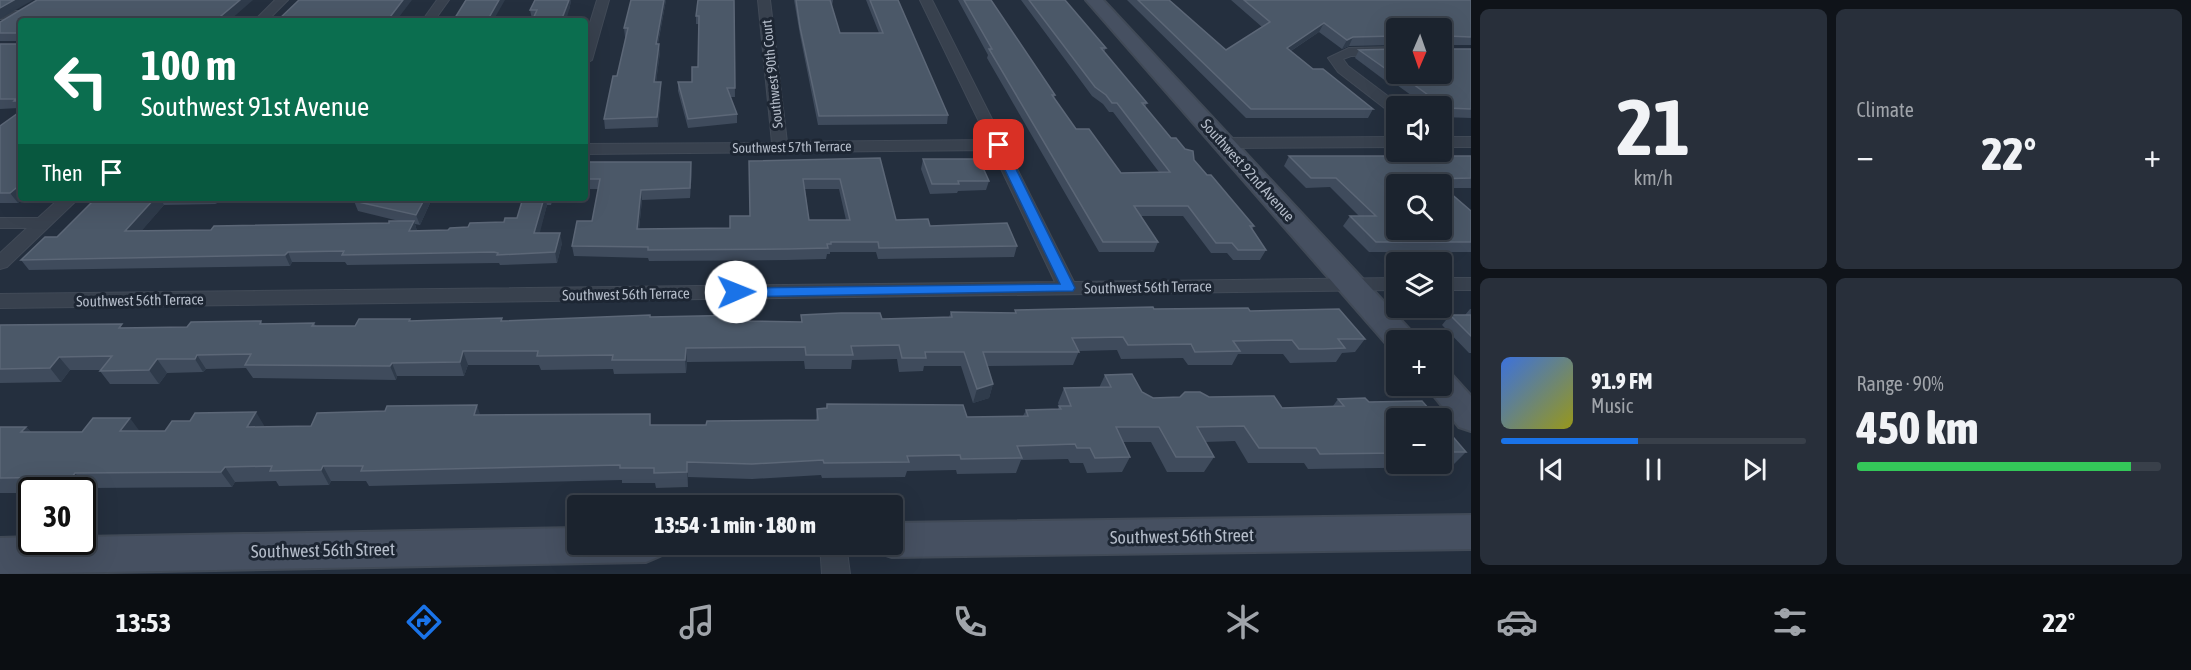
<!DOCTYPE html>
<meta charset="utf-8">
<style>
body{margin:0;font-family:"Asap Condensed",sans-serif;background:#282f3a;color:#f1f3f6;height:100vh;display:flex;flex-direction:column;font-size:22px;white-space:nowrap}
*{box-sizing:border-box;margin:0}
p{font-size:20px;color:#a0a4aa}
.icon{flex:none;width:33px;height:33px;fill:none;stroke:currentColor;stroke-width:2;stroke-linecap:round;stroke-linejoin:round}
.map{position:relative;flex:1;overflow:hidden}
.sheet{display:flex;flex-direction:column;gap:9px;padding:9px;background:#0f1319;width:720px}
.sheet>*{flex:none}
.top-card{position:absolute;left:18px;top:18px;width:570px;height:183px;border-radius:6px;box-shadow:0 6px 24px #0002,0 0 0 2px #39404a;background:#0b6e4f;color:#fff;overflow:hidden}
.needle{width:39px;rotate:182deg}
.controls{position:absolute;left:1386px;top:18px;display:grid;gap:12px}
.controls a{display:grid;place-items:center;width:66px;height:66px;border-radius:6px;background:#1b232e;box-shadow:0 6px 24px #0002,0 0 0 2px #39404a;font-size:30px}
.speed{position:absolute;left:18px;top:477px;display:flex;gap:12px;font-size:30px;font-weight:700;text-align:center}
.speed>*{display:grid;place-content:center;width:78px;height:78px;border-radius:50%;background:#1b232e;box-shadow:0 6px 24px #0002,0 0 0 2px #39404a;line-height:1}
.speed .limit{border:3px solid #111;border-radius:9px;background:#fff;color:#111}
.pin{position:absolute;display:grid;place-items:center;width:51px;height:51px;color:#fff;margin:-26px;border-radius:12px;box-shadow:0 3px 9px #0006}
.me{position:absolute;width:66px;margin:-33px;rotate:89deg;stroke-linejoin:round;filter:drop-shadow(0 0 4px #0008)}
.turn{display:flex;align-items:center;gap:21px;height:126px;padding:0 24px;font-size:27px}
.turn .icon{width:78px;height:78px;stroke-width:2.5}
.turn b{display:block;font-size:42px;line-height:51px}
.then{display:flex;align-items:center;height:57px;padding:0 24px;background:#0003;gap:12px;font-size:22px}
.big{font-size:45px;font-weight:800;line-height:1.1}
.sheet .widget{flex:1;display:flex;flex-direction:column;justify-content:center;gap:9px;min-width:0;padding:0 21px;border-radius:9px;background:#282f3a}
.sheet .dial{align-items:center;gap:0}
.dial b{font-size:78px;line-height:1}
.song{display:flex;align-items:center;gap:18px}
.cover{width:72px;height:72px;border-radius:9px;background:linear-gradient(135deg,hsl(220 70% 55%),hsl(60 70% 35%))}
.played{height:6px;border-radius:3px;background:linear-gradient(90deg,#1a73e8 45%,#39404a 45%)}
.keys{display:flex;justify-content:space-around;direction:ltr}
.heat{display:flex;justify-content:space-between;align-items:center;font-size:33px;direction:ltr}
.charge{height:9px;border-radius:4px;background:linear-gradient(90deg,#34c759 90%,#39404a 0)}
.sheet .tiles{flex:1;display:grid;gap:9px;grid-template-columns:repeat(2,1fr)}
.trip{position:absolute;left:567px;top:495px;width:336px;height:60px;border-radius:6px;background:#1b232e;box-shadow:0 6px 24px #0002,0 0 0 2px #39404a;font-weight:800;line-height:60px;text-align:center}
.dock{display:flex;height:96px;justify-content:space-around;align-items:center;background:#0b0e12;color:#a0a4aa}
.dock .icon{width:42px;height:42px}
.dock .active{color:#1a73e8}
.dock b{font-size:27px;color:#f1f3f6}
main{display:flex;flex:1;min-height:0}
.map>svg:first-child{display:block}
</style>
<main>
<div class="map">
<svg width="1471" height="574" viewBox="0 0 1471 574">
<rect width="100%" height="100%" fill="#242f3e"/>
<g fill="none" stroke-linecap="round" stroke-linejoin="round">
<g stroke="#414a57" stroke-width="2">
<path id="street" d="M275,0H288L267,21H254Z
M437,0H449L434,21H422Z
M597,0H609L592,60L585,64V39Z
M758,0H770L787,142L988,140L920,0H932L1074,282L1396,278V290L0,308V294L1055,282L992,150L585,154V144L772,143Z
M0,11H20L26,15L20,19H0Z
M1396,47V55L1351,56L1343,59L1348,66L1401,106H1396V114L1391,113L1338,72L1328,58L1349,48Z
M1396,137V147L1223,148L1215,143L1223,138Z
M1442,137H1471V147H1442Z
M60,198H79L7,267L0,269V253L27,228H0V218H38Z
M1442,278H1471V290H1442Z
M820,544H846L850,574H822Z"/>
</g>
<g stroke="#414a57" stroke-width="4">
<path id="secondary" d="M1086,0H1103L1412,332L1416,340H1396V350L1390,348Z
M1442,373L1453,376L1471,396V431L1459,427L1426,386H1442Z
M1471,515V549L892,557L878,552L875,544H892V523Z
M578,528V544H665L660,556L646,562L0,574V538L32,537V542H82V537Z"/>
</g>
<use href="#street" fill="#38414e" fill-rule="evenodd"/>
<use href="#secondary" fill="#465061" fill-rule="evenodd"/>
</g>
<path fill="#3f4b5c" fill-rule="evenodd" d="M631,0H666L658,44L660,52L656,82H661V91L658,127L605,129L604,119L617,76L626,37H625L624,28Z
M734,0L735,97H730L737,114V123L688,128L678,91V82H692L698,67L699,24H696V16Z
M794,0H833L832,6L840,33H879L866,0H898L948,115L947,124L818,125L800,35Z
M958,0H991L1055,95L1054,98L1076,129L1121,173L1159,172L1113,112H1109L1103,104L1092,96L1021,0H1065L1106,48L1104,52L1147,103L1145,107L1171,138L1194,160L1254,226L1252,230L1266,250L1260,260H1233L1227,253H1211L1183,216H1140L1158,242L1154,252H1099L987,58L988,55Z
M1127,0H1169L1226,50L1262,27L1231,0H1471V45H1445V46L1447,49H1471V118L1442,117V106H1426L1397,85H1391L1355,58L1359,50L1442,74L1396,28V45L1349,46L1342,49L1319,32L1291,51L1313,69L1373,109L1368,118H1246Z
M571,1L569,10L532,19L530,10Z
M21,21V110L19,108L0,109V44H17V41H0V22Z
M0,126L21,198H23L18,203H0Z
M1289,156H1471V188H1444L1471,211V252H1369L1343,226L1350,216H1359L1330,187L1306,188L1284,166ZM1396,184H1442V230Z
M880,158L896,220L930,226L1017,246L1014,257L878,259L876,252H830V254H827L826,259L787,260L649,261L648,258L574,256L572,246L592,221L598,189H585V162L692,171L690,198L642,200L639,229L730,228L750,216L749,161ZM805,189H839L846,220H809Z
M923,159L989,181L986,190L958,191L957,193L930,194L921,169Z
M96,198H221L216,204L164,205L141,231L211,230L389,223L399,221L358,211L354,201L356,198H449L447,201H431L420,225L415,224L417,231L448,230L504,222L517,218L523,198H553L551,205H547L539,233L562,243L557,263L500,265L499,263H497L347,265L345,262H292L290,266L29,270L21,260L57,237Z
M299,198H324L319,202Z
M1154,309L1250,311L1365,339L1355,352L1342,353L1336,362L1290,363L1283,354H1238L1232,365H1188L1183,358L1121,359L1117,350L1079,351L1073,365L987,366L993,384L989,398L973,403L961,366H924L923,371L899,372L897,359L852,360L851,369H805L804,361L687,362L686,373L614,374L613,369L541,370L539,365H468L464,376H397L396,380L253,378L246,368L206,369L203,372L167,373L159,384H110L100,371V370H70L61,382L0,383V325L125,328L187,327L261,321L262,323H314L316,326H355L410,319L411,321H503L650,317L746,321L801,322V315L882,319L949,317L951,312L1015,313V310Z
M1470,309H1471V353H1469L1442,325L1450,315H1465Z
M1105,375L1153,398L1209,397L1282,408L1333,406L1338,399L1369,402L1396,418V464H1442V424L1466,452L1451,467L1308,469L1304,463H1248L1235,441L1205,442L1214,457L1204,472H1167L1151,442H1123L1130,457L1122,472L1087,473L1083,463H1070L1068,459L1021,460L1016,473L957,474L956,470L907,471L905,477L822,478L821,475L752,479L688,477V487L656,488L655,483H622V480L369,486L366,481H331L329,485L279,486L276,481L235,482L232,487L88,488L85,491L82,492V490H32V493H0V427H26L31,432L165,431L264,427L311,426L480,415L651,425H706L816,420L817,409L826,408L827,404L967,417L1023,416L1026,410L1058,409L1059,406L1058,403L1064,388H1099Z"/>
<path fill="#2f3b4b" d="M14,0H33L0,19V8Z
M240,0H253L229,21H215Z
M403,0H412L396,21H387Z
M499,0H505L493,21H487Z
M569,0H571V1L569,10L566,21H561Z
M664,0H666L656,52V44Z
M1324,23L1319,32L1283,56L1287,48Z
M1353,37L1349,46L1342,49L1347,40Z
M659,44L660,52L655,91L654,82Z
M661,82V91L658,127L657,117Z
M691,162L692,171L690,198V188Z
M21,184V198H23L18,203L10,193Z
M641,190L642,200L638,239L637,229Z
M155,198H160L164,205L132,242L125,231Z
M213,198H221L216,204Z
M317,198H324L319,202Z
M425,198H430L431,201L420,225L416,215Z
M544,198H545L547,205L537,244L534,233Z
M414,221L417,231H409Z
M560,233L562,243L557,263L555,252Z
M288,252L292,262L290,266L285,255Z
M686,348L687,362L686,373L685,360Z
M463,351L468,365L464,376L460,362Z
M197,355L206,369L203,372L195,359Z
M59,357L70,370L61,382L50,368Z
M157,359L167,373L159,384L149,370Z
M392,363L397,376L396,380L390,366Z
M993,384L989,398L973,403L977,389Z
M477,405L482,420L474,415Z
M256,412L265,427H247Z
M130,418L141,433L120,431Z
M26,427L40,442L21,432Z
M687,462L688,477V487L687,472Z
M323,466L331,481L329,485L321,470Z
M225,467L235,482L232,487L221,472Z
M75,473L88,488L85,491L72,477Z"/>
<path fill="#4b5868" stroke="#5c6777" stroke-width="1.5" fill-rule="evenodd" d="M0,0H14L0,8Z
M37,0H240L215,21H21V101H14L16,99H0V44H17V33H0V22Z
M299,0H403L387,21H277Z
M466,0H499L487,21H453Z
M535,0H569L561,21H532L537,10H530Z
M631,0H664L656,44H659L654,82H661L657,117L604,119L613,76H617L628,28H624Z
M698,0H734L735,88H727L737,114L688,119L678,82H692V67H698L699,16H696Z
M796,0H830L840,33H883L870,0H898L948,115L819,116L800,27Z
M964,0H991L1055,95H1052L1076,129H1089L1121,173L1170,172L1117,103H1112L1106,95L1095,87L1029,0H1065L1106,48H1101L1147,103H1142L1171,138H1176L1185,149L1193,151L1194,160L1207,175H1211L1254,226H1250L1266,250H1238L1232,243H1216L1188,206H1134L1158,242H1103L989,49H992Z
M1138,0H1169L1226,50L1270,22L1244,0H1471V37L1447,36L1445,46L1447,49H1471V109L1446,108L1402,76H1396L1359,50L1396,49V74H1442V28H1396V36L1353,37L1347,40L1324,23L1287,48L1313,69H1323L1373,109H1251Z
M21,111V184L10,193H0V126Z
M1289,156H1471V178L1433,179L1440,184H1396V230H1442V186L1471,211V242H1376L1350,216H1376L1336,178H1311Z
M880,158L896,220L928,219L930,226L1007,223L1017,246L879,248L878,242H831V244H827L828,248L788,249L648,250V247L572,246L577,221H592L600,179H585V162H691L690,188L641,190L637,229L730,228V216H750L749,161ZM803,179H840L850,220H809Z
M923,159H979L989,181H958L959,184H932Z
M96,198H155L125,231L211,230L214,226L389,223V221H414L409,231L448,230L450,228L468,227L470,223L504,222L505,218H517L523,198H544L534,233H560L555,252L497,255L498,253L494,252L342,255L344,251L288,252L285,255L21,260L45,237H57Z
M356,198H425L416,215L354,201Z
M1153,307L1154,309L1248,308L1250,311L1339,309L1365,339H1338L1345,348L1322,349H1299L1292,340L1233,341L1240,351L1195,352L1191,344L1128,345L1123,337L1072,338L1079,352H983L993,384L977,389L964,352H925L926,358H902L899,345L851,346L853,355H806L805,347L686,348L685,360H612L613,355L537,356L538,351H463L460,362L392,363L390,366L245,365L251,354L197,355L195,359H157L149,370L100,371L112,356L59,357L50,368L0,369V325L122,324L119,328L187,327L191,322L261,321L260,324L314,323L312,326H355L359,319H410L409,321L502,318L501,321L650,315V317L746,315V321L802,322L801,315L841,313H880L882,319L952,317L951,312L1016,313L1015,310Z
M1450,315H1471V336Z
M1132,374L1142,392L1153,398L1180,397L1185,392H1200L1209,397L1274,396L1282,408L1344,406L1338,399L1365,398L1369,402L1422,401L1437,418H1396V453L1320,454L1316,448H1259L1244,426L1197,427L1214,457H1176L1159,427H1116L1130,457L1095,458L1090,448H1077L1075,444L1017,446L1022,458L961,459L960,455L907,456L909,462L824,463L823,460L752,464L687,462V472L654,473V468H620V465L361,471L363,466H323L321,470L270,471L272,466L225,467L221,472L75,473L72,477L0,478V427H26L21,432H82L93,418H130L120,431H165L172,421H190L195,413L256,412L247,427L311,426L317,413L385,411L387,406L477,405L474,415L650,414V425H706L707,421L818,420L817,409L827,408V404L963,405L967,417L1028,416L1026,410L1061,409L1059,406H1071L1064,388L1111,387L1105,375Z
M1442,424L1466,452H1442Z"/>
<path fill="#1a73e8" stroke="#114b97" stroke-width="1.5" d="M999,142L1004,145L1075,288L1073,291L736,297L729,292L736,288L1060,284L993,145Z"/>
<g text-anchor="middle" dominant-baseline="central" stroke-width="6" stroke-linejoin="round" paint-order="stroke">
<g font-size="14" fill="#b4bcc9" stroke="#1d2633">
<text transform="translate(772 74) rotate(-96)">Southwest 90th Court</text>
<text transform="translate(792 147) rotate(-1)">Southwest 57th Terrace</text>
</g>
<g font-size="15" fill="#b4bcc9" stroke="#1d2633">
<text transform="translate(1248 170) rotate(48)">Southwest 92nd Avenue</text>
<text transform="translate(1148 287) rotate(-1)">Southwest 56th Terrace</text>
<text transform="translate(626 294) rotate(-1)">Southwest 56th Terrace</text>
<text transform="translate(140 300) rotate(-1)">Southwest 56th Terrace</text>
</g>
<g font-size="18" fill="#b4bcc9" stroke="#1d2633">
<text transform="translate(1182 536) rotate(-1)">Southwest 56th Street</text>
<text transform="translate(323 550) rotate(-1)">Southwest 56th Street</text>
</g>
</g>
</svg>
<div class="controls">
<a><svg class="needle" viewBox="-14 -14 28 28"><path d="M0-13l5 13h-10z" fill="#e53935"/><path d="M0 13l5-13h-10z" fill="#a0a4aa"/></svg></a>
<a><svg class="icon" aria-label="sound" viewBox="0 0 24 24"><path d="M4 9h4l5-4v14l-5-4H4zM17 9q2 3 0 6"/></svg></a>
<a><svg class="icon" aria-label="search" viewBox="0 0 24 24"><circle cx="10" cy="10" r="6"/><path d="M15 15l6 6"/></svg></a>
<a><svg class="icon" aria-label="layers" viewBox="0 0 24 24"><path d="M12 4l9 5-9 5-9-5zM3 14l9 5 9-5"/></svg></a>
<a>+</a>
<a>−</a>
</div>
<div class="speed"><div class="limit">30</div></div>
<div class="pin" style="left:999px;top:145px;background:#d93025"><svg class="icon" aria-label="arrive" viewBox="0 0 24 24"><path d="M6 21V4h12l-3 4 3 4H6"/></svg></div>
<svg class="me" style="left:736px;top:292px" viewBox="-20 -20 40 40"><circle r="19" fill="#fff"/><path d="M0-13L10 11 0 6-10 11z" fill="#1a73e8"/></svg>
<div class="trip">13:54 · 1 min · 180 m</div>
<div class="top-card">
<div class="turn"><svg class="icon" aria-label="left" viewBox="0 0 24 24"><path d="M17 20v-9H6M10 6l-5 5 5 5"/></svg><div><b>100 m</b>Southwest 91st Avenue</div></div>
<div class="then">Then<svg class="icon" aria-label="arrive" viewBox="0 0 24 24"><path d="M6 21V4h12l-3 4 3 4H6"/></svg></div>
</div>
</div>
<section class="sheet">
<div class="tiles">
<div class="widget dial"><b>21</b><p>km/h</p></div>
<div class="widget"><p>Climate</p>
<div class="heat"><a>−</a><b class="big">22°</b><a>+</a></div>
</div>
<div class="widget">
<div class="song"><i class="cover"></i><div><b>91.9 FM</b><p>Music</p></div></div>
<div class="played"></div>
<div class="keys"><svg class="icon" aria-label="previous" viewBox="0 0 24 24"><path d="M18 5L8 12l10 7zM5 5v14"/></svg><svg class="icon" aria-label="pause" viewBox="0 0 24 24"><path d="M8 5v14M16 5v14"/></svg><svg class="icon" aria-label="next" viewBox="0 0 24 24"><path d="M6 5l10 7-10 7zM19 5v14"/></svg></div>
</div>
<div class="widget"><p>Range · 90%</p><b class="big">450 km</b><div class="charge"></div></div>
</div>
</section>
</main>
<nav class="dock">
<b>13:53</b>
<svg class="icon active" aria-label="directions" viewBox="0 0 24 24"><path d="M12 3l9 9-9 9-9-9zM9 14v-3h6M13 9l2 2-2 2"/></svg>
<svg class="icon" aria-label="music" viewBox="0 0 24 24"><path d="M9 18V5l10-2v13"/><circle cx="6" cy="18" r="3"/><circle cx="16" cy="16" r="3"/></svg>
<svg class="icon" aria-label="phone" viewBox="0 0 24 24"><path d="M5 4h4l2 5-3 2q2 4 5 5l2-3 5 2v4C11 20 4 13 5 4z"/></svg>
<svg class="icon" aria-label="climate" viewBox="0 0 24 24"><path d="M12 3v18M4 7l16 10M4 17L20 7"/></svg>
<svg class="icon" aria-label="car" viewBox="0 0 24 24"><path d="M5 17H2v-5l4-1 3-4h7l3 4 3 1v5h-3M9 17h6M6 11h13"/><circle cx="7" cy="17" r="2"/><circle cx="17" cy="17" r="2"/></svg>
<svg class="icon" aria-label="filters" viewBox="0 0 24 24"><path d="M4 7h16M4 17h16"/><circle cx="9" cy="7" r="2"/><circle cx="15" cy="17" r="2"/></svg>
<b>22°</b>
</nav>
